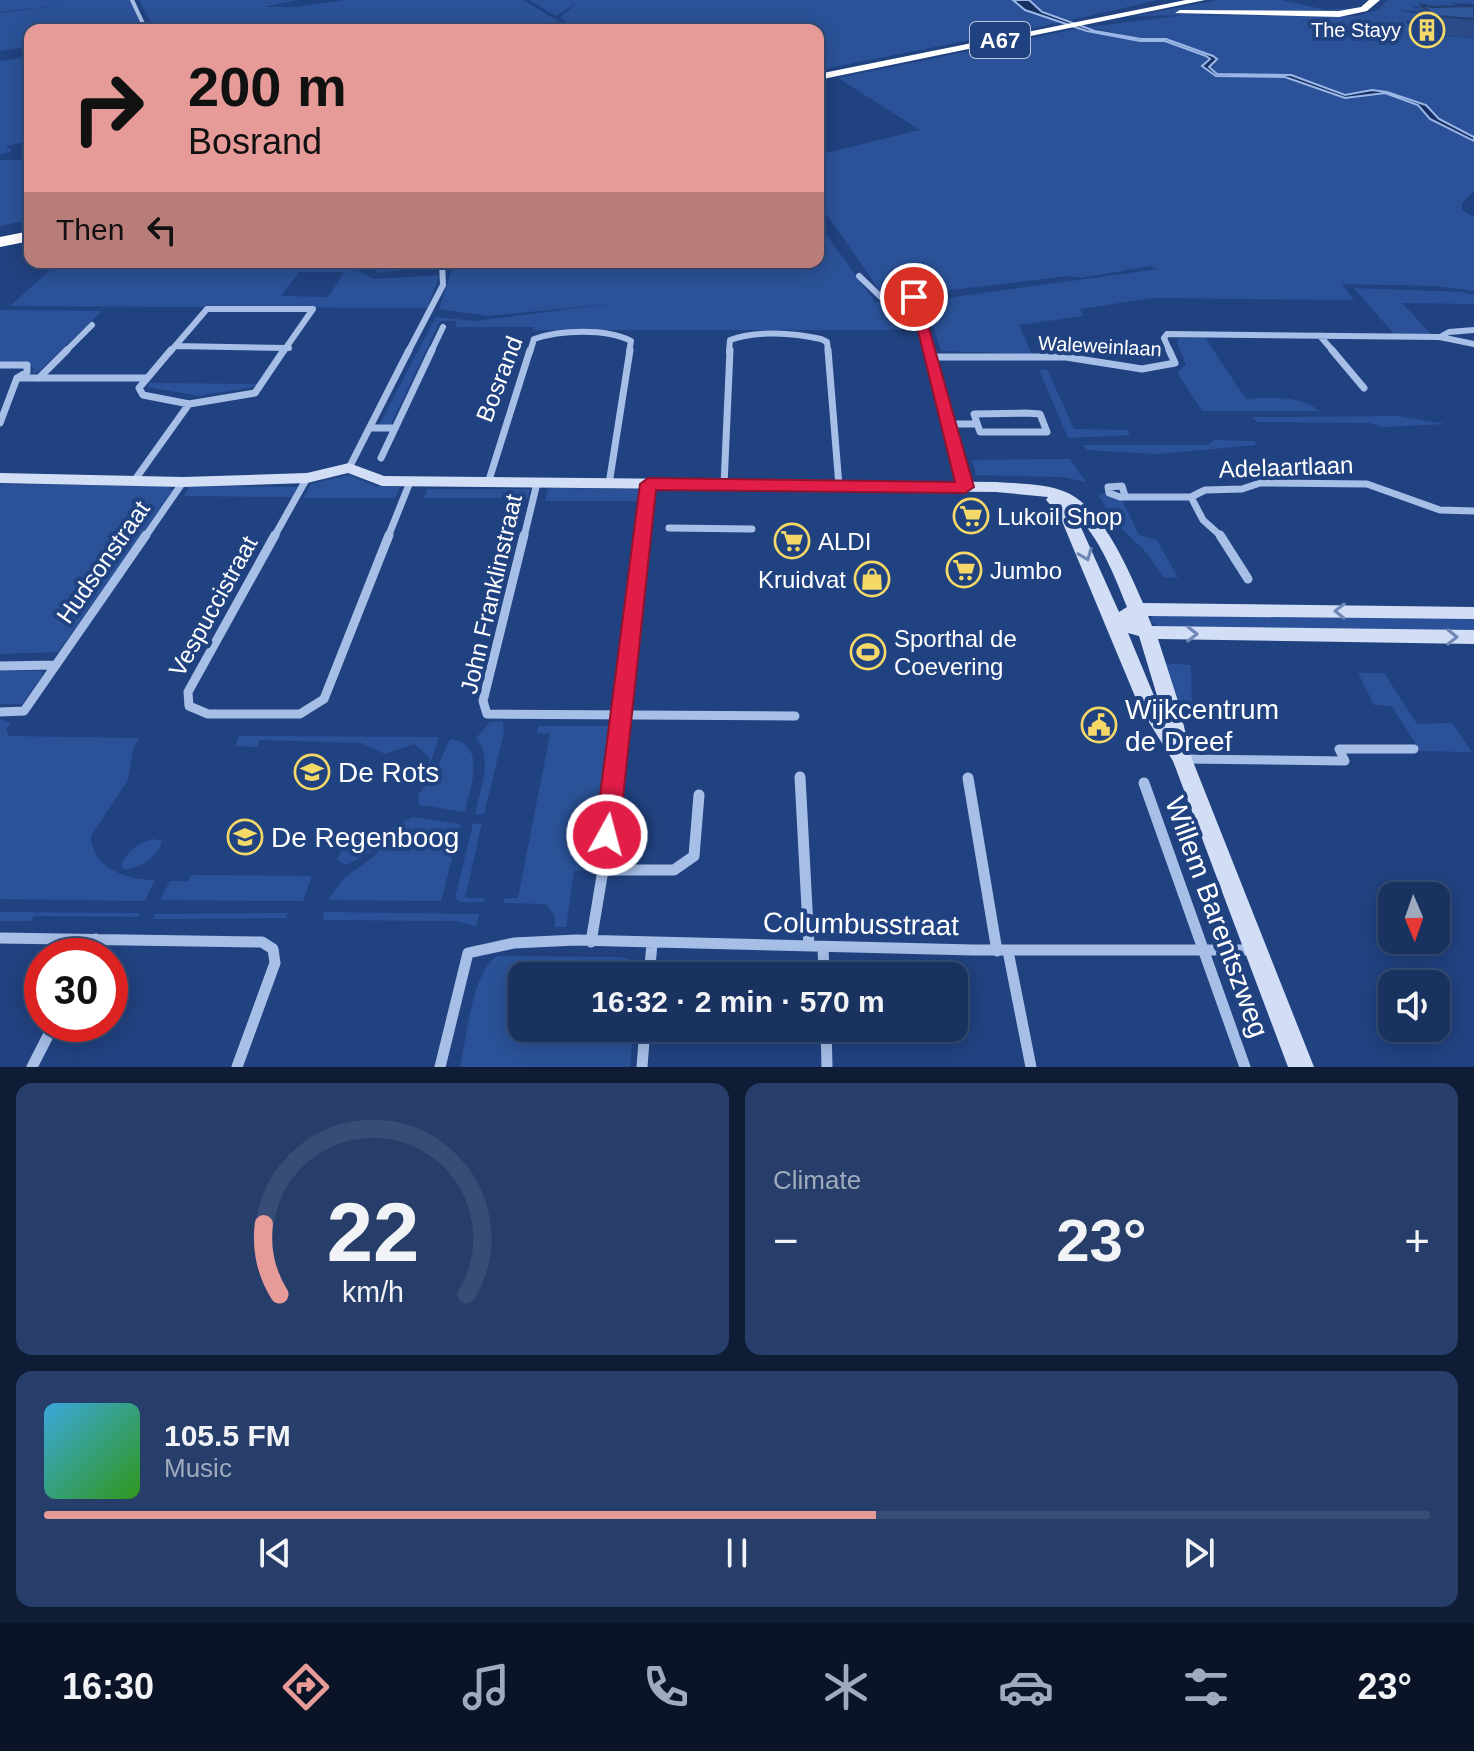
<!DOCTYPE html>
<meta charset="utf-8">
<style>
body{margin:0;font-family:Helvetica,sans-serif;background:#263e69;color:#f1f3f6;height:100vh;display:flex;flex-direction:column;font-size:30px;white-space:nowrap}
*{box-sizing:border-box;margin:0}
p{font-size:26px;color:#9faabd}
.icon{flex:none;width:44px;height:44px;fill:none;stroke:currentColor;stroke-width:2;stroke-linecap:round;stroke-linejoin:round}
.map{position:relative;height:1067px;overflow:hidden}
.side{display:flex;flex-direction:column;gap:16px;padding:16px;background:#0e1c35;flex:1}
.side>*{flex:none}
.hud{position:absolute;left:24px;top:24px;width:800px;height:244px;border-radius:16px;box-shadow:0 4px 20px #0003,0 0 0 2px #374d75;background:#e69b98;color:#111;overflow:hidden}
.needle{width:52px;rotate:178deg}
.tools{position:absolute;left:1378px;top:882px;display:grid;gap:16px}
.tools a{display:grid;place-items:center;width:72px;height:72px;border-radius:16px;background:#193260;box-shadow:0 4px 20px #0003,0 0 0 2px #374d75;font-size:40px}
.speed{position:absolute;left:24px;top:938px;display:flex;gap:16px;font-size:40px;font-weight:700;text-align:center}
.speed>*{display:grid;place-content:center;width:104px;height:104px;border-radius:50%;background:#193260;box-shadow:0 4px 20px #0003,0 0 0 2px #374d75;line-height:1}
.speed .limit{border:12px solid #d22;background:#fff;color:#111}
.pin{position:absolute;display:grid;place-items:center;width:68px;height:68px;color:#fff;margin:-34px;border:4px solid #fff;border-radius:50%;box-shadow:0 2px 8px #0007}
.me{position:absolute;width:88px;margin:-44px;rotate:7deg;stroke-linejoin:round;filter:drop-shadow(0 0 6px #0008)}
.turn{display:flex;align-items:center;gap:28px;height:168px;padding:0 32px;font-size:36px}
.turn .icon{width:104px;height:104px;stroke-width:2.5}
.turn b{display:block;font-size:56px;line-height:68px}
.then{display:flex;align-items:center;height:76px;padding:0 32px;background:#0003;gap:16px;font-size:30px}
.big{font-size:60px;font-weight:800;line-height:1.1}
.side .widget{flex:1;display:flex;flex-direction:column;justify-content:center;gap:12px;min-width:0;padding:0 28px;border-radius:16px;background:#263e69}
.side .dial{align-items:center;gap:0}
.dial svg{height:208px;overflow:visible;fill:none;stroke:#374d75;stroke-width:7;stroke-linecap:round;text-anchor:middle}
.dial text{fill:#f1f3f6;stroke:none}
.song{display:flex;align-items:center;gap:24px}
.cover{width:96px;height:96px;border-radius:12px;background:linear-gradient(135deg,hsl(200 70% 55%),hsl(110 70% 35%))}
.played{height:8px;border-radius:4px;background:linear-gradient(90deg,#e69b98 60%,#374d75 60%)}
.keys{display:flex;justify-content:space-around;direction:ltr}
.heat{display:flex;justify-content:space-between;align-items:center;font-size:44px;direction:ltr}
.side .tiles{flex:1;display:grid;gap:16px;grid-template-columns:1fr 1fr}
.widget:last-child{grid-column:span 2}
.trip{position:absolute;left:508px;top:962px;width:460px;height:80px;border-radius:16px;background:#193260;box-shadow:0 4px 20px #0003,0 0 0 2px #374d75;font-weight:800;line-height:80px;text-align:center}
.menu{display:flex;height:128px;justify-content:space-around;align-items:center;background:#0a1426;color:#9faabd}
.menu .icon{width:56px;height:56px}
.menu .current{color:#e69b98}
.menu b{font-size:36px;color:#f1f3f6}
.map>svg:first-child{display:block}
</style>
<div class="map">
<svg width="1474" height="1067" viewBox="0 0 1474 1067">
<rect width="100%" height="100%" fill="#214280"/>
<path fill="#2b5298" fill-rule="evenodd" d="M0,0H130L145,30H30V47L0,51V13L71,4L0,12Z
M139,0H298L264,7H297L344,0H523L573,30H155Z
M529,0H1013L1025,10L1062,22L818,70V30H581L560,18L576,3L556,16Z
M1029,0H1159L1066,21L1042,12Z
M1219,0H1281L1326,10L1365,7L1350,12L1134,16Z
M1388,0H1474V4L1452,3L1462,8L1438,5L1435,12L1428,6L1412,7L1426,11L1395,10L1419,14L1410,19L1423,23L1406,20L1407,24L1426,35L1474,38V137L1439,119L1426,105L1387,92L1372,90L1345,95L1291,75L1217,74L1209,67L1216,58L1213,56L1166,39H1141L1088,27L1185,15L1357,16L1378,10Z
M1081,28L1140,41H1166L1209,57L1202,66L1216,76L1285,77L1345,98L1385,93L1418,105L1430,119L1474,141V191L1462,203V210L1474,217V291L1435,286L1342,284L1354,300L1153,298L1080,309L1084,316L1019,325L1032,354L941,351L925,301L1158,269L1150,266L1081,278L1067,276L885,298L818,202V155L920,130L838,78Z
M24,49H30V141L6,146L12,151L0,155V61L26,57Z
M0,160H30V220L0,226Z
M818,223L875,302L907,301L914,330H533L534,327H455L457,321H440L391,424L379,425L436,317L475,321L610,304L489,316L439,309L451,272L467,262H818Z
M59,262H344L373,279L440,275L427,308L10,306ZM299,272H343L344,273L328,297L281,296Z
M359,262H437L438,266L379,273Z
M1354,288L1463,292L1474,295V304L1402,303L1431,334H1394Z
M0,310L102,311L37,373H32L34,368L26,361L0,363Z
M1204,336L1246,399C1270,398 1300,395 1319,411H1202L1177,372L1186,365L1177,343L1179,338Z
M1047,369L1074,429L1127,430L1130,435L1068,438L1039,370Z
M150,383L257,384L259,386L199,396L147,387Z
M1397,416L1446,424L1382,427L1369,423L1257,422L1252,417Z
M1214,440L1254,441L1257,445L1157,454L1087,450L1083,445H1208Z
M1070,459L1086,482L1062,477L976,475L972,460Z
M349,475L376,486L400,487L395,498H303L311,484Z
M0,484L167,486L173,490L58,652L0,654Z
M190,486L298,487L292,497L184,496Z
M548,488L642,489L640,501H545Z
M427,489H530L528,498H424Z
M1104,493L1111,498L1122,500L1139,535L1157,540L1178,578L1163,577L1147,553L1117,524L1098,495Z
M1153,615L1474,616V631L1161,628L1150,621Z
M1161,663L1191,665L1192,709L1181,719Z
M0,671H42V676L22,704H0Z
M1358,673H1384L1417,724L1452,723L1472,752L1420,751L1392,706L1374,705Z
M0,719L11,723L6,730L9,736L139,738L133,750L128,780L91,836C91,868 127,880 155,880L145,901L0,899Z
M503,721L504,733L484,814H475C480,789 494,759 476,738L490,722Z
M538,726H609L592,870L574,871L566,927H555V917L546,904L503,903L504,899L518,898L550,734L537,733Z
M239,736L437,737L438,741L430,764L429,757L414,744L385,754L361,743L260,740L257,747L235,746Z
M450,739C488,744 470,788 465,812L419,805L418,795L435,773Z
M412,817L461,824L441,901L328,900L344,878L376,855L386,831Z
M482,823L465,898H484L483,902H460L455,898L473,824Z
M366,831L375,837L370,852L347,865L337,860L346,840Z
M153,839L162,841C159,856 139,870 123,869L121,865C127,852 139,842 153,839Z
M191,875L312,876L303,901L160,900L170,881H188Z
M0,912L140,913L138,917L34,916L31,921H0Z
M324,912L479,914L476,926L456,921L323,920Z
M288,913L286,918L153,919L155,914Z
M498,956L623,957L633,961L635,976H522V1028H633L630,1067H460C466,1041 473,967 498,956Z"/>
<path fill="#172f5f" stroke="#9bb7e8" stroke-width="2" d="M1013,0H1029L1042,12L1095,31L1141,39H1166L1213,56L1217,59L1209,67L1217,74L1291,75L1345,95L1372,90L1387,92L1426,105L1439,119L1474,137V141L1430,119L1418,105L1385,93L1345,98L1285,77L1216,76L1202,66L1210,59L1206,56L1165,41H1140L1087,31L1025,10Z"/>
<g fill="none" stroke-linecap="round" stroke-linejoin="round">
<path stroke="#a7bee7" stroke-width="4" d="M132,0L146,30"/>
<path stroke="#a7bee7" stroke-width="6" d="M859,276L882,298L914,297L929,352
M1320,336L1334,352
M1440,337L1449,332L1474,330
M175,346L289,348
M65,352L92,325
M170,352L207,309H313L283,352
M408,352L443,285L442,262
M431,352L443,327
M530,352L534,339C560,330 606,328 631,341L629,352
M729,352L730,340C757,330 793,333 821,339L827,342L828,352
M1170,352L1164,338L1167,334L1440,337L1474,344"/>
<path stroke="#a7bee7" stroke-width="7" d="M171,350L139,388L143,395L189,404L255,393L284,350
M828,350L839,486
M928,350L965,487
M1332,350L1364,388
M931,357H1066L1142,369L1175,363L1169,350
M0,365H27V372L17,378H147
M39,378L67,350
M1026,413L1040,414L1047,432H980L974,414Z
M0,423L17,378
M948,424H977
M371,428H395
M381,458L432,350
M349,468L409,350
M134,481L189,404
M488,483L530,350
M609,484L630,350
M724,485L730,350
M1125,496L1122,486L1108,487L1109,493L1120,497H1191L1205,490L1242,489L1260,483L1367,484L1440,510L1474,511
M1191,497L1203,520L1222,537
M669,528L752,529
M145,537L183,482
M274,537L307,478
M388,537L410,482
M524,537L537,483
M642,537L648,484"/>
<path stroke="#a7bee7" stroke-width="9" d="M275,535L188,692L189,706L208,714H300L324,699L389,535
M524,535L483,701L487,714L795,716
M1220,535L1248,579
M0,666L55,665
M0,712L24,711L146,535
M1183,759L1345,761L1339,749H1414
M614,771L642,535"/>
<path stroke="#a7bee7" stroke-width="11" d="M800,777L809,946
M968,778L997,951
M1144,783L1245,1067
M605,849L614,769
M0,938L262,942L273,949L275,963L237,1067
M591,942L603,870H674L694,856L699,795
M823,947L824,976
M1008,951L1031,1067
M87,956L96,939
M649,976L652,944
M826,1028L827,1067
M32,1067L54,1024
M440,1067L468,953L514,943L576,940L973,950H1255
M642,1067L645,1028"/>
<path fill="#d1def6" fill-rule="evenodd" d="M349,463L384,476L996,482C1020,484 1048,483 1070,494C1104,512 1128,569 1143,603L1474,607V619L1148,616L1152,626L1474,630V644L1158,639L1177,698L1192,759L1314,1067H1288L1173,761L1139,706L1059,514L1046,500L1048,497L996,492L382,486L348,473L307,483L183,487L0,483V473L183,477L307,473ZM1075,514C1100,538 1114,575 1127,607L1119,612ZM1128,633L1139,636L1161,709L1157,703Z"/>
<path fill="#fff" fill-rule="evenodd" d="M1186,0H1205L818,80V74Z
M1369,0H1380L1367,11L1339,17L1175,13L1180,10L1339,11L1361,7Z
M30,231V241L0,247V237Z"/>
</g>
<path fill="#2a4b87" d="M1420,4L1432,7L1474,6V37L1428,35L1412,22Z"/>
<path fill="#31579d" stroke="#223d6e" stroke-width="2" d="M1420,4L1432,7L1474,6V19L1436,16Z"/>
<defs><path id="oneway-chevron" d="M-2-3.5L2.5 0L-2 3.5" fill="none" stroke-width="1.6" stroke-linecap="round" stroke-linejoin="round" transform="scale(2)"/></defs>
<g stroke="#7088b5">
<use href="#oneway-chevron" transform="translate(1086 555) rotate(68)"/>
<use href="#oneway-chevron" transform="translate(1340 611) rotate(-179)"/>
<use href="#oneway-chevron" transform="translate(1192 634) rotate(1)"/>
<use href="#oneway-chevron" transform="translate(1452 637) rotate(1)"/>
</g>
<path fill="#e11d48" stroke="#92132f" stroke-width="2" d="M909,294L920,297L974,487L965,493L656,490L619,835L615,843L607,846L598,843L595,835L640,484L648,478L955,482Z"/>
<defs>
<g id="building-ring" transform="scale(1.8)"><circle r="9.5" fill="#214280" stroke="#f4d969" stroke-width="1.5"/><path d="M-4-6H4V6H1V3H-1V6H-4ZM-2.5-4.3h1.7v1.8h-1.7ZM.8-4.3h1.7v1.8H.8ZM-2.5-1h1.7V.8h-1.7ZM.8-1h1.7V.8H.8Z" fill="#f4d969"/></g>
<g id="supermarket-ring" transform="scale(1.8)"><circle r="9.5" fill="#214280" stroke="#f4d969" stroke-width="1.5"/><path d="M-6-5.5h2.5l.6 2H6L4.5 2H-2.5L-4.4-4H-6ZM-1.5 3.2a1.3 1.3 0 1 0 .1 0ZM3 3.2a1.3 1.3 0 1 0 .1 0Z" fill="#f4d969"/></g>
<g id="shop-ring" transform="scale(1.8)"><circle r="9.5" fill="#214280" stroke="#f4d969" stroke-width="1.5"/><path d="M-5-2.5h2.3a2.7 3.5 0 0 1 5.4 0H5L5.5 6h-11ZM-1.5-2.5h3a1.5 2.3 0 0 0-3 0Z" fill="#f4d969"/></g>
<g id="stadium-ring" transform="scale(1.8)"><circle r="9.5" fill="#214280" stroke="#f4d969" stroke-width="1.5"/><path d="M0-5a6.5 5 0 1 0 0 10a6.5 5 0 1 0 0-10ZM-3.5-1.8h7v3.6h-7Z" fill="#f4d969"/></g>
<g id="civic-ring" transform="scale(1.8)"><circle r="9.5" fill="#214280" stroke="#f4d969" stroke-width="1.5"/><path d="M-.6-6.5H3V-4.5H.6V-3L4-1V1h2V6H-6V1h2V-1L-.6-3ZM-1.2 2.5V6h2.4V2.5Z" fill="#f4d969"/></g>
<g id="school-ring" transform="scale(1.8)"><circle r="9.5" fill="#214280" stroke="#f4d969" stroke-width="1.5"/><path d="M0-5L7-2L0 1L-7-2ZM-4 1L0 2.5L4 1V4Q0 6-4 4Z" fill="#f4d969"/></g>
</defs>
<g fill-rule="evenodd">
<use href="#building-ring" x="1427" y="30"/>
<use href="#supermarket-ring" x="971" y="516"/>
<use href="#supermarket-ring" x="792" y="541"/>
<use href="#supermarket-ring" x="964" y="570"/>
<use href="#shop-ring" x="872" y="579"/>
<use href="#stadium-ring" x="868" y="652"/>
<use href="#civic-ring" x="1099" y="725"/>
<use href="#school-ring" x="312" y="772"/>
<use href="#school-ring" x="245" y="837"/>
</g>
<g text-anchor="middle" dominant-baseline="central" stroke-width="8" stroke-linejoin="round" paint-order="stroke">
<g font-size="20" fill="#fff" stroke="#214280" text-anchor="end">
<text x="1401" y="30">The Stayy</text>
</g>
<g font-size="20" fill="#fff" stroke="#214280">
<text transform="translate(1100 346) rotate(3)">Waleweinlaan</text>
</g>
<rect fill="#214280" stroke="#bcc6d9" stroke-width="2" x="970" y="22" width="60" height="36" rx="6"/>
<g font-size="22" font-weight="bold" fill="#fff">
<text x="1000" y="40">A67</text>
</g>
<g font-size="24" fill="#fff" stroke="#214280">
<text transform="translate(499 379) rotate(-69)">Bosrand</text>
<text transform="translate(1286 467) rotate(-2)">Adelaartlaan</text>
<text transform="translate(103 562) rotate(-55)">Hudsonstraat</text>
<text transform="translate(491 594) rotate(-77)">John Franklinstraat</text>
<text transform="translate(213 606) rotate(-61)">Vespuccistraat</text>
</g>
<g font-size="24" fill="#fff" stroke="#214280" text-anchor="start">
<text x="997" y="516">Lukoil Shop</text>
<text x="818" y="541">ALDI</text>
<text x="990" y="570">Jumbo</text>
<text x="846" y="579" text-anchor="end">Kruidvat</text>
<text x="894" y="638">Sporthal de<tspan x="894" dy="28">Coevering</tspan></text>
</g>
<g font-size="28" fill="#fff" stroke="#214280" text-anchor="start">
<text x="1125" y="709">Wijkcentrum<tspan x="1125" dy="32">de Dreef</tspan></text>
<text x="338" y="772">De Rots</text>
<text x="271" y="837">De Regenboog</text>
</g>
<g font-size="28" fill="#fff" stroke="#214280">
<text transform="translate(1217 917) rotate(70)">Willem Barentszweg</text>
<text transform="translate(861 924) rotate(1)">Columbusstraat</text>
</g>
</g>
</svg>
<div class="tools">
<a><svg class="needle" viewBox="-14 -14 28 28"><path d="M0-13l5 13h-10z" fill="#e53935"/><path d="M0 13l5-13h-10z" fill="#9faabd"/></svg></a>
<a><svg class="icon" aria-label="sound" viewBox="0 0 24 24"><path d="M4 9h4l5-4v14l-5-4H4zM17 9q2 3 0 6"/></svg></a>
</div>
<div class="speed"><div class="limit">30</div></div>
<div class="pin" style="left:914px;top:297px;background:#d93025"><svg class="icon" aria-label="arrive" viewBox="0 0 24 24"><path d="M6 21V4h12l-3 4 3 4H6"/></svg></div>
<svg class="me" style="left:607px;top:835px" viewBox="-20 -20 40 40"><circle r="17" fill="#e11d48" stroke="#fff" stroke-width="3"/><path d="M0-11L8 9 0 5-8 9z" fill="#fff"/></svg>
<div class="trip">16:32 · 2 min · 570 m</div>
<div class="hud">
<div class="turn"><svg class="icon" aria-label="right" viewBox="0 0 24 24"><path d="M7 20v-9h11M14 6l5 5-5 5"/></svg><div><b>200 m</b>Bosrand</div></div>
<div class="then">Then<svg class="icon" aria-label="left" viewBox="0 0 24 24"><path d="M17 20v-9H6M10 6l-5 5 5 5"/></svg></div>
</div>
</div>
<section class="side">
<div class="tiles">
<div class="widget dial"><svg viewBox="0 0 100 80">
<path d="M14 69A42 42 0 1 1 86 69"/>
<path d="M14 69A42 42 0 0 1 8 42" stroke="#e69b98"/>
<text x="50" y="56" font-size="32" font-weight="700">22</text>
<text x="50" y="72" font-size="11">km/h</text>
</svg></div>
<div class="widget"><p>Climate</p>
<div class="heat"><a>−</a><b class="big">23°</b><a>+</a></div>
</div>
<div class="widget">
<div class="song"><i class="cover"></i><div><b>105.5 FM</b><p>Music</p></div></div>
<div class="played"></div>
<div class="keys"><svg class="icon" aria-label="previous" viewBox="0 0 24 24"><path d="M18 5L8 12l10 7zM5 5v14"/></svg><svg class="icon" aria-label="pause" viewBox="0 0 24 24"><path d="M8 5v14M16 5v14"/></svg><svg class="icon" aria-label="next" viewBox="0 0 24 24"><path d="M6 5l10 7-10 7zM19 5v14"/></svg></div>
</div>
</div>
</section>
<nav class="menu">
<b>16:30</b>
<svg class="icon current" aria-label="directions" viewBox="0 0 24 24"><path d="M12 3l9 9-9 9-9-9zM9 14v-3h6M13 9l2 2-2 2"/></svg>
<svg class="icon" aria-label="music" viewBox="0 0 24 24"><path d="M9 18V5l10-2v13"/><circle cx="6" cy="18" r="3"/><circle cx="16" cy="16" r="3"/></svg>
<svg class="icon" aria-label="phone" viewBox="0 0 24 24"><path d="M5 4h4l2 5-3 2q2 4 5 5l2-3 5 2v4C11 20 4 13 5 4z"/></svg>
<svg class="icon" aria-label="climate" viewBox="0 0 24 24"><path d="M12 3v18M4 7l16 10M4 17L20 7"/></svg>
<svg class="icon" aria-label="car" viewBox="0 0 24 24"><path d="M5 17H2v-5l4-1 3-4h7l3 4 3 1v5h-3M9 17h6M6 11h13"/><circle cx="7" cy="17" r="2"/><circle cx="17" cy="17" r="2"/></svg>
<svg class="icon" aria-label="filters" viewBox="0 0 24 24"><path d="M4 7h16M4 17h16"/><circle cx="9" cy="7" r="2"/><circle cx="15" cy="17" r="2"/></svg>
<b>23°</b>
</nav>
